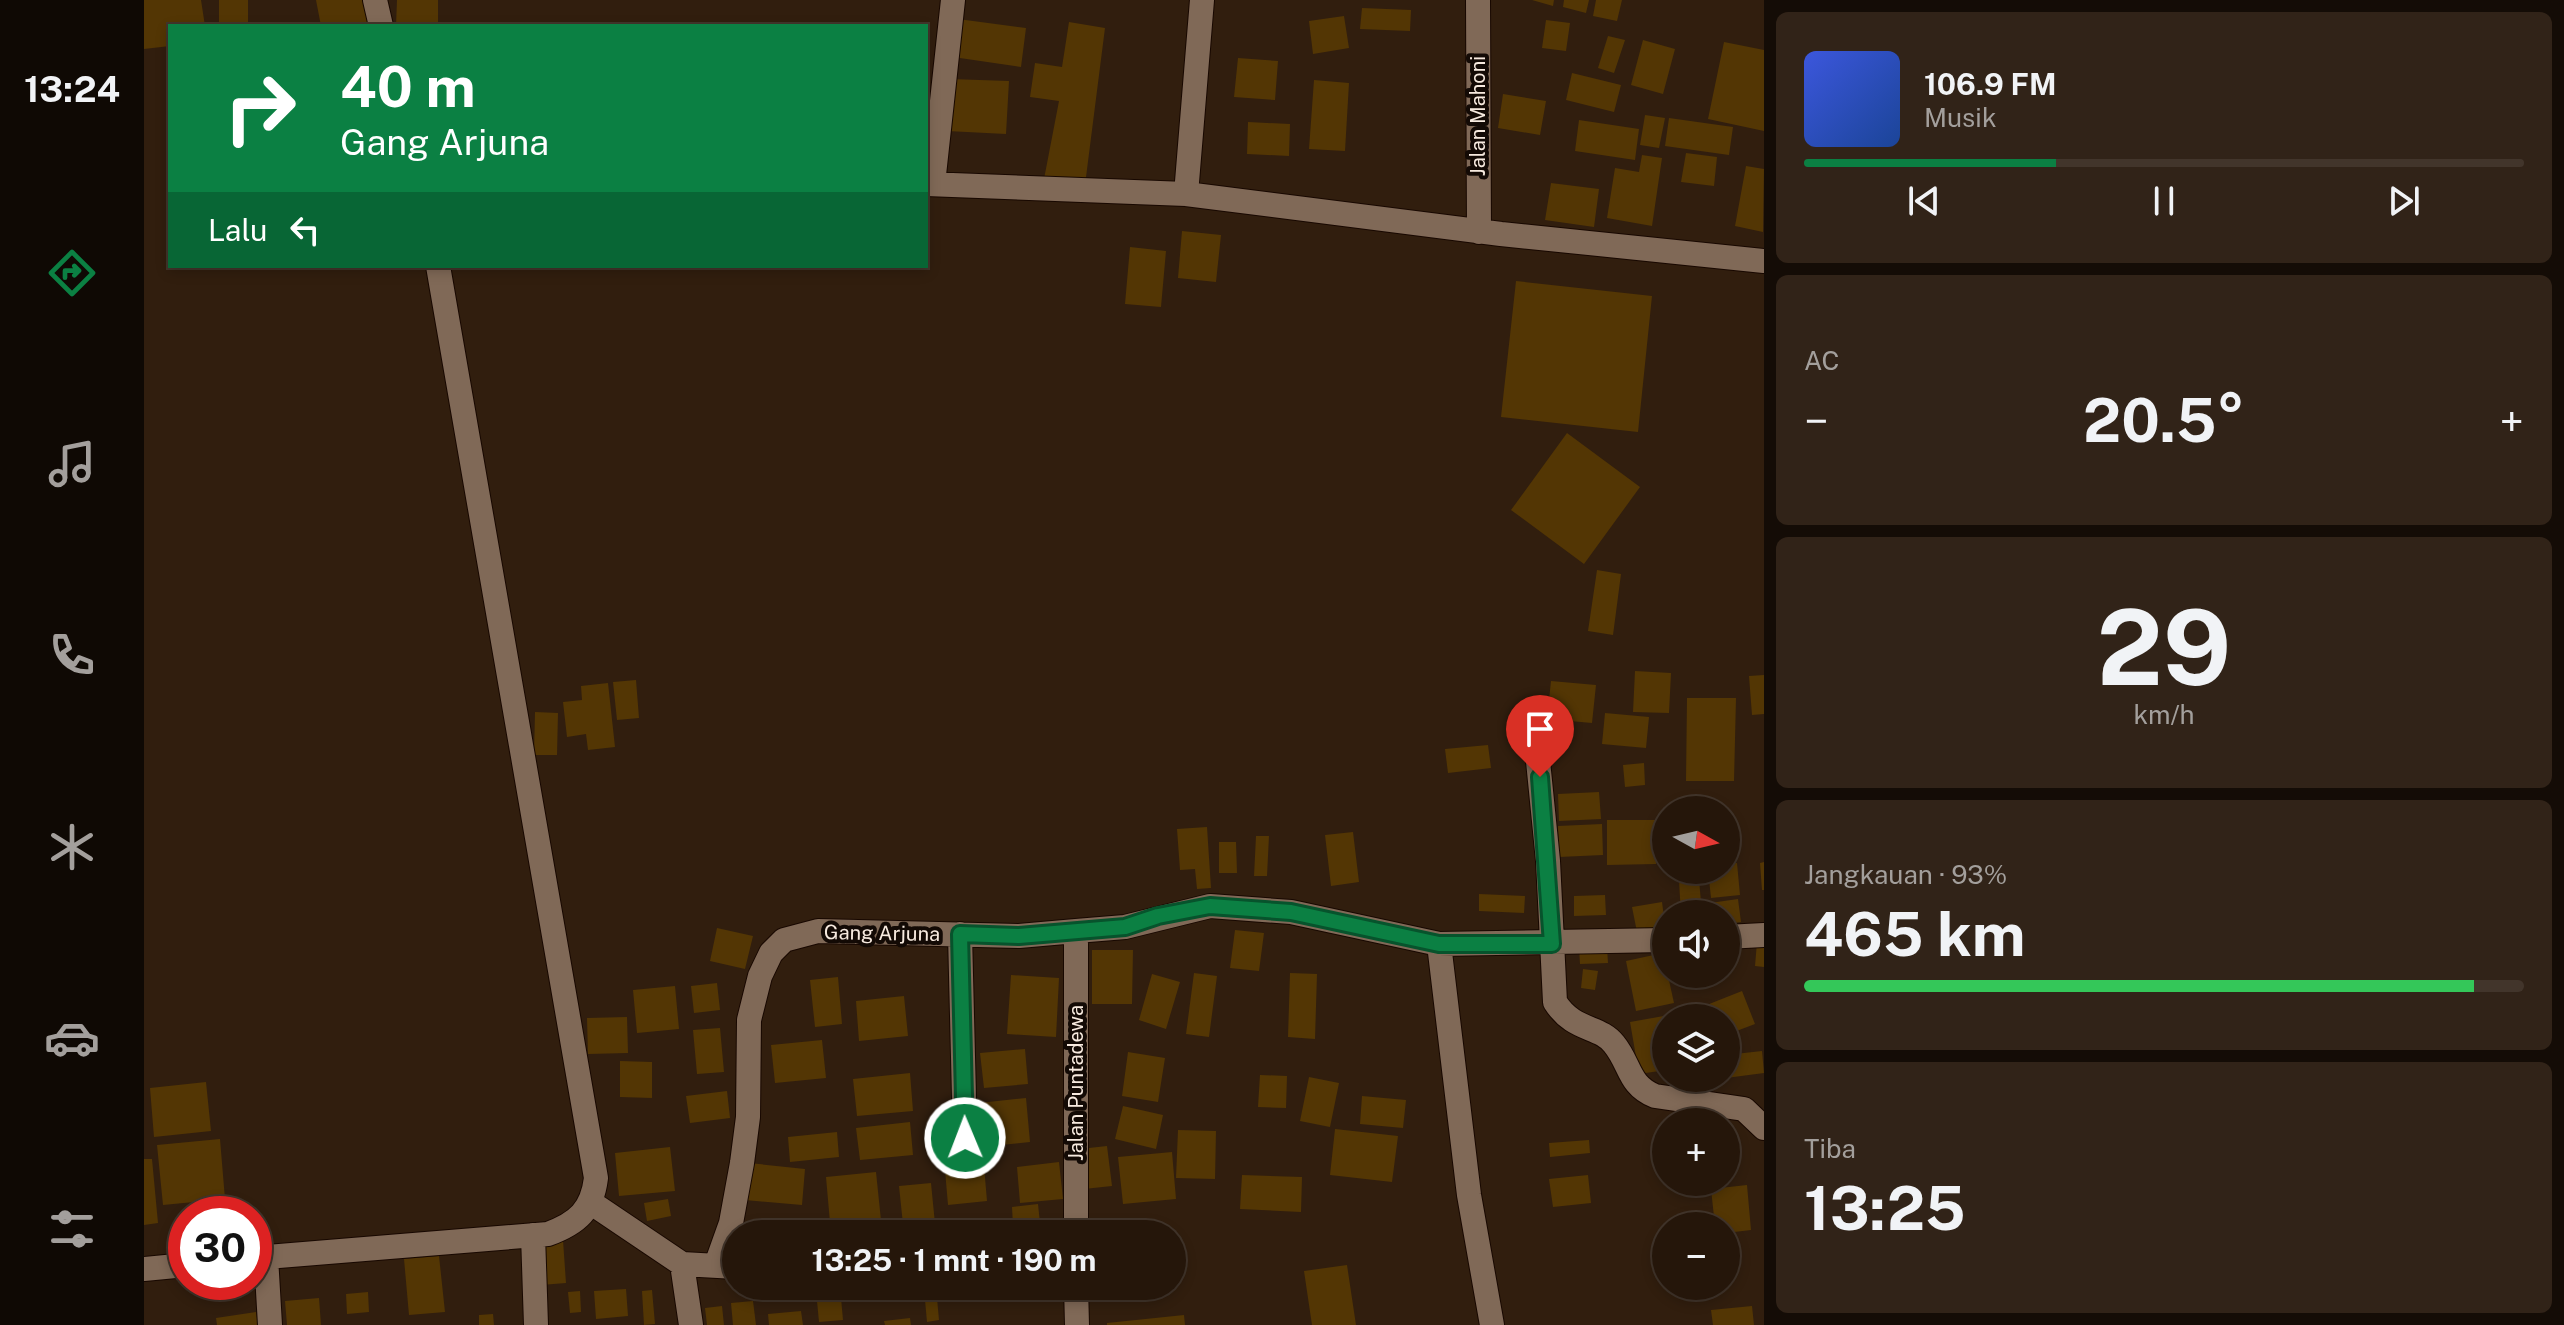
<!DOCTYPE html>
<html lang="id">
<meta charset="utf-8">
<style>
body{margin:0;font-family:"Public Sans",sans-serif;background:#312318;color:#f1f3f6;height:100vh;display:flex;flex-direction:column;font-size:30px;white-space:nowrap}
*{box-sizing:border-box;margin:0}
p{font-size:26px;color:#a39f9c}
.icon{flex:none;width:44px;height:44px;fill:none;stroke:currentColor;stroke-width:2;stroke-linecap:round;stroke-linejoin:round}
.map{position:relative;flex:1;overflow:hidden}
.sheet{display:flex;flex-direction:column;gap:12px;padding:12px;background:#140c06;width:800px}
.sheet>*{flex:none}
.hud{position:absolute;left:24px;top:24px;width:760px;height:244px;border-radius:0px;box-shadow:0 4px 12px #0003,0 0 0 2px #42352b;background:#0b8043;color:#fff;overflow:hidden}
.needle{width:52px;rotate:98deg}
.buttons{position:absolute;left:1508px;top:796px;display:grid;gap:16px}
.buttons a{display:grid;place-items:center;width:88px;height:88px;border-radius:50%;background:#25160a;box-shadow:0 4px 12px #0003,0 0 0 2px #42352b;font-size:40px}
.speed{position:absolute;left:24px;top:1196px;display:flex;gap:16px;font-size:40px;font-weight:700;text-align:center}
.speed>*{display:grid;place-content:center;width:104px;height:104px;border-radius:50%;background:#25160a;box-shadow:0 4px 12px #0003,0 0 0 2px #42352b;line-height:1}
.speed .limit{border:12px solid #d22;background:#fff;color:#111}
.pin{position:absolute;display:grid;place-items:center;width:68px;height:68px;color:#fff;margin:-82px -34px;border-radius:50% 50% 50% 0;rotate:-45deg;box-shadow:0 0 8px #0007}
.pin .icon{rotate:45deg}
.me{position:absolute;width:88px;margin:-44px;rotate:359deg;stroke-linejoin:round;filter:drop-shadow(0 0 6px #0008)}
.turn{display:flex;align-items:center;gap:28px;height:168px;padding:0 40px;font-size:36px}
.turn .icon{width:104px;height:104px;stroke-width:2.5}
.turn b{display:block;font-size:56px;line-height:68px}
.then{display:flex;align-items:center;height:76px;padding:0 40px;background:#0003;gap:16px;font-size:30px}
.big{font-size:60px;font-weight:700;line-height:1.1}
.sheet .card{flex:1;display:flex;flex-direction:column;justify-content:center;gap:12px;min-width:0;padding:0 28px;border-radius:12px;background:#312318}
.sheet .dial{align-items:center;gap:0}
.dial b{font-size:104px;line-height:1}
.song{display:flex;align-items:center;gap:24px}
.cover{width:96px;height:96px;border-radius:12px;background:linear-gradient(135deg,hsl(230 70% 55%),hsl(220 70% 35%))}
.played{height:8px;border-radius:4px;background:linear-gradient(90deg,#0b8043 35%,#42352b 35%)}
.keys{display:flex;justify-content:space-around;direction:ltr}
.heat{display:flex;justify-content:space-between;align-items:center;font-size:44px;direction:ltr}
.charge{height:12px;border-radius:6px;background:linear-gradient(90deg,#34c759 93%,#42352b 0)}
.trip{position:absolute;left:578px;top:1220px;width:464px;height:80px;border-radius:40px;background:#25160a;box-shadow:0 4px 12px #0003,0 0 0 2px #42352b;font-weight:700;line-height:80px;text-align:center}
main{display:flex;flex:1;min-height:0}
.tab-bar{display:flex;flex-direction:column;width:144px;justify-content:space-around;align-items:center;background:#0f0904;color:#a39f9c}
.tab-bar .icon{width:56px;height:56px}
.tab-bar .selected{color:#0b8043}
.tab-bar b{font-size:36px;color:#f1f3f6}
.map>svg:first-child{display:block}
</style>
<main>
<nav class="tab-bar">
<b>13:24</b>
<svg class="icon selected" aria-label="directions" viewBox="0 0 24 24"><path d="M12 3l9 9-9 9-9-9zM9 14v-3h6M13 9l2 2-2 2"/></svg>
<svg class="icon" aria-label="music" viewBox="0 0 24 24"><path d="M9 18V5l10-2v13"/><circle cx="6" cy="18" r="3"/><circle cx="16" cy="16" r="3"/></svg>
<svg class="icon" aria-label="phone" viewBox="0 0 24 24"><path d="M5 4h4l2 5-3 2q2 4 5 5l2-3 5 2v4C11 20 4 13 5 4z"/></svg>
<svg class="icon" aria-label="climate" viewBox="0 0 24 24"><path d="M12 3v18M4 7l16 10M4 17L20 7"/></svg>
<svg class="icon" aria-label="car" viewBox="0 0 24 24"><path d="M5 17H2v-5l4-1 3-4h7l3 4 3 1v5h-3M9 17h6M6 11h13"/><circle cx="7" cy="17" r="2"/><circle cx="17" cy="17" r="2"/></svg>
<svg class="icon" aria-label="filters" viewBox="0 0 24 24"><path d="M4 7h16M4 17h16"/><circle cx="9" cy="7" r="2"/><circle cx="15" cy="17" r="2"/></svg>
</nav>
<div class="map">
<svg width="1620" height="1325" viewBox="0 0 1620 1325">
<rect width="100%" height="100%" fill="#311e0e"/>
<path fill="#533604" d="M0,0H57L61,26H26V46L0,49Z
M75,0H104V26H75Z
M172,0H220L225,26H177Z
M253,0H294V26H252Z
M1388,0H1410L1409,6Z
M1420,0H1445L1442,13L1419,7Z
M1452,0H1478L1473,21L1449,16Z
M1218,8L1267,10L1266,31L1216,29Z
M1200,16L1205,48L1169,54L1165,21Z
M814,19L882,28L877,67L809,57Z
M1402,20L1426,23L1422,51L1398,48Z
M925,22L961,28L941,185L900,179L915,101L886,97L891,63L918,67Z
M1464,36L1481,40L1470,73L1454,68Z
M1499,40L1531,49L1519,94L1487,85Z
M1580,42L1620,50V131L1564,119Z
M1094,58L1134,61L1131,100L1090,97Z
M1428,73L1477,85L1470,112L1422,100Z
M806,79L865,81L862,134L803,131Z
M1170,80L1205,83L1201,151L1165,149Z
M1359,94L1402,101L1396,135L1354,128Z
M1501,115L1521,118L1515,148L1496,145Z
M1525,118L1589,127L1585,155L1521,146Z
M1435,120L1495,129L1491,160L1431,151Z
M1104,122L1146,124L1145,156L1103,154Z
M1542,153L1573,157L1570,186L1537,182Z
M1498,155L1518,158L1508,226L1463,218L1471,168L1495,172Z
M1602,166L1620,169L1619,232L1591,226Z
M1407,183L1455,189L1450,227L1401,220Z
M1038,231L1077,235L1072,282L1034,278Z
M986,247L1022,251L1017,307L981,304Z
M1372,281L1508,296L1494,432L1357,417Z
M1423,433L1496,487L1440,564L1367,510Z
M1453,570L1477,574L1469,635L1444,631Z
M1491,671L1527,673L1525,713L1489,712Z
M1620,675V714L1608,715L1605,676Z
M492,680L495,718L473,720L469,682Z
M1407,681L1452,685L1448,723L1403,719Z
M464,683L471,747L444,750L442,734L423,737L419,702L438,700L437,686Z
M1543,698H1592L1590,781H1542Z
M391,712L414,713L413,755H390Z
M1461,713L1505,717L1502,748L1458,744Z
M1344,745L1347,768L1304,773L1301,749Z
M1500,763L1501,785L1481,787L1479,765Z
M1455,792L1457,819L1415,821L1414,794Z
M1463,820H1512V864L1463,865Z
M1458,824L1459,855L1415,857L1414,826Z
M1063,827L1067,888L1053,889L1051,869L1036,870L1033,829Z
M1209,832L1215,882L1187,886L1181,835Z
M1112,836H1125L1123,876H1110Z
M1075,842H1092L1093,873H1075Z
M1620,862V890H1618L1616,863Z
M1593,863L1596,895L1567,898L1564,870H1582V864Z
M1555,879L1558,914H1537L1535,881Z
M1335,894L1381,896L1380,913L1335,911Z
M1461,895L1462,915L1430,916V896Z
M1594,899L1597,922L1582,924V914H1568L1566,903Z
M1518,902L1522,932L1494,937L1488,907Z
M573,928L609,936L601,969L566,961Z
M1091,930L1120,933L1115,971L1086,968Z
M1613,942L1620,943V967L1611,966Z
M1463,947L1464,963L1436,964L1435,948Z
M948,950H989L988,1004H948Z
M1519,953L1530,1003L1492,1011L1482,961Z
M1439,969L1454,971L1451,990L1437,988Z
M1050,973L1073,976L1065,1037L1042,1034Z
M1146,973L1173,974L1171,1039L1144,1037Z
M1008,974L1036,982L1022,1029L995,1020Z
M1543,974H1571V976L1544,980Z
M867,975L915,978L912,1037L863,1034Z
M694,977L698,1024L671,1027L666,980Z
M573,983L576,1010L550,1013L547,986Z
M531,986L535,1029L493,1033L489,990Z
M1598,991L1611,1024L1582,1035V1018H1548L1545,1012Z
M760,996L764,1036L715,1041L712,1001Z
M1531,1014L1532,1018H1522V1070L1495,1074L1486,1022Z
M483,1017L484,1053L444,1054L443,1018Z
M576,1028L580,1072L553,1074L549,1030Z
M678,1040L682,1078L631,1083L627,1045Z
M881,1049L884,1084L840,1088L836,1053Z
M1618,1051L1620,1073L1582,1078V1055Z
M984,1052L1021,1058L1014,1102L978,1096Z
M476,1061L508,1062V1098L476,1097Z
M766,1073L769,1111L713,1116L709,1079Z
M1116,1075L1143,1076L1142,1108L1114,1107Z
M1165,1077L1195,1083L1186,1127L1156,1121Z
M62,1082L67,1131L10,1137L6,1088Z
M583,1091L586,1118L546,1123L542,1096Z
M1218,1096L1262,1100L1259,1128L1216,1124Z
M882,1098L886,1142L839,1147L835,1103Z
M979,1106L1019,1115L1012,1149L971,1139Z
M766,1122L769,1155L716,1160L712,1128Z
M1191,1129L1254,1136L1248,1182L1186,1175Z
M1034,1130L1072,1131L1071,1179L1032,1178Z
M693,1132L695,1157L646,1162L644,1137Z
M76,1139L81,1199L19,1205L13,1145Z
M1445,1140L1446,1153L1406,1157L1405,1143Z
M963,1146L968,1186L940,1189L936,1149Z
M526,1147L531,1191L475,1196L471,1153Z
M1028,1152L1032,1199L979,1204L974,1157Z
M0,1159H8L14,1223L0,1225Z
M915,1162L919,1199L876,1203L873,1167Z
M605,1163L661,1169L658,1205L601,1200Z
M840,1166L843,1201L804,1205L801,1170Z
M732,1172L738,1230L687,1234L682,1177Z
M1098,1175L1158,1177L1157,1212L1096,1209Z
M1444,1175L1447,1203L1409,1207L1405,1179Z
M787,1183L792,1234H760L755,1186Z
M1603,1185L1607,1230L1582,1233V1226H1571L1567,1189Z
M524,1199L527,1216L503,1221L500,1203Z
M894,1204L896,1223L869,1226L868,1207Z
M856,1226L857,1234H821L820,1230Z
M419,1240L422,1283L397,1285L393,1243Z
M295,1256L301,1312L265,1315L260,1259Z
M1203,1265L1212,1325H1168L1160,1271Z
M482,1289L484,1316L452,1319L450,1291Z
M508,1290L511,1324L500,1325L498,1291Z
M436,1291L437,1312L426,1313L424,1292Z
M224,1292L225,1312L203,1314L202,1294Z
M175,1298L177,1325H143L141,1301Z
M697,1298L699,1320L675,1322L673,1301Z
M793,1298L795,1320L783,1322L781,1300Z
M609,1301L612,1325H589L587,1303Z
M578,1306L580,1325H563L561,1308Z
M1608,1306L1610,1325H1569L1567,1310Z
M657,1311L659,1325H625L624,1314Z
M112,1312L114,1325H73L72,1318Z
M349,1314L350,1325H335V1315Z
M1040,1315L1041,1325H963V1323Z
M766,1318L767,1325H741L740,1321Z"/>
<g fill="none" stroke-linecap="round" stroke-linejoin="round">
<g stroke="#180800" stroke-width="26">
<path id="minor" d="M231,0L237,26
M1334,0L1335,232
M782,184L1042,194L1357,234L1620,261
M789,184L809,0
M1042,194L1058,0
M1390,721L1404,861L1411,1002C1430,1032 1455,1025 1470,1044C1487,1065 1484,1085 1511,1096L1600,1109L1620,1128
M816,934L821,1138
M1582,937L1620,935
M1295,944L1325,1195L1348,1325
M446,1202L538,1264L592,1267
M932,1234V931
M389,1235L392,1325
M122,1257L126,1325
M110,1258L404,1234C434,1223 448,1210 452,1178L294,266
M538,1264L547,1325
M572,1265L587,1223L598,1163L604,1117L605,1020L616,976L627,953L640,940L674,931L875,936L932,931L981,927L1066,906L1147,912L1295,944L1522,940
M0,1269L42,1265
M932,1286L933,1325"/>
</g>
<use href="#minor" stroke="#806957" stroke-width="24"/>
</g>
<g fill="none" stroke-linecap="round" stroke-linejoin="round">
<g stroke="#07532c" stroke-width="20">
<path id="route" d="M821,1138L816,934L875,936L981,927L1014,916L1066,906L1147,912L1295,944H1408L1396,777"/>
</g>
<use href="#route" stroke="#0b8043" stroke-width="14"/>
</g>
<g text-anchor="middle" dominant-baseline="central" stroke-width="8" stroke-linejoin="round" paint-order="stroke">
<g font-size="20" fill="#f7eadf" stroke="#130a05">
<text transform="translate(1334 116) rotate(-90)">Jalan Mahoni</text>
<text transform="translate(738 933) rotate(1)">Gang Arjuna</text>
<text transform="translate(932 1083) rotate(-90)">Jalan Puntadewa</text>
</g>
</g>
</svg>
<div class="buttons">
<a><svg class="needle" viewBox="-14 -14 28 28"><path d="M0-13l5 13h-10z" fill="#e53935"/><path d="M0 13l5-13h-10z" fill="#a39f9c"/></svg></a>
<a><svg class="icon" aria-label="sound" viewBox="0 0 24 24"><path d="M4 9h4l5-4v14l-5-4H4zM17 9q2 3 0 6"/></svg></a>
<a><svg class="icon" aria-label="layers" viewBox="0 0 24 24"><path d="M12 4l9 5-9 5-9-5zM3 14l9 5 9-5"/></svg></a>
<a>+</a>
<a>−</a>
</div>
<div class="speed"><div class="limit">30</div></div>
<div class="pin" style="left:1396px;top:777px;background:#d93025"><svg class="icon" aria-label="arrive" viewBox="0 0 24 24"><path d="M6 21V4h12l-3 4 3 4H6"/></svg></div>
<svg class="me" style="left:821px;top:1138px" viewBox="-20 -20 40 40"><circle r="17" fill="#0b8043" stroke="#fff" stroke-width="3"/><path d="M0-11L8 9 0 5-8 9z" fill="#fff"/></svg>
<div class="trip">13:25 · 1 mnt · 190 m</div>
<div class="hud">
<div class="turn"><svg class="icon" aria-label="right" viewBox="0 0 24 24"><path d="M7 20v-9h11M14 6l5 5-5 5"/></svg><div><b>40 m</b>Gang Arjuna</div></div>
<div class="then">Lalu<svg class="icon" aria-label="left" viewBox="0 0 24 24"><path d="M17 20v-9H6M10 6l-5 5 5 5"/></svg></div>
</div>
</div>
<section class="sheet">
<div class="card">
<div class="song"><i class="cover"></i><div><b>106.9 FM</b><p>Musik</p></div></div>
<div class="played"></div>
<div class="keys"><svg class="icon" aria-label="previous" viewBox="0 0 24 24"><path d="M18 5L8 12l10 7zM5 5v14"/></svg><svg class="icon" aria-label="pause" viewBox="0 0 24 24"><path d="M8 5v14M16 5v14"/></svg><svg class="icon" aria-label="next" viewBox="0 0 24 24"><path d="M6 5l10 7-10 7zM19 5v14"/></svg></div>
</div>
<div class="card"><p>AC</p>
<div class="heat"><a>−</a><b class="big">20.5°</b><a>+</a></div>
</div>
<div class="card dial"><b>29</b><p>km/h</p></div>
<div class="card"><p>Jangkauan · 93%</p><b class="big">465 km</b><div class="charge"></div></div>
<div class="card"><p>Tiba</p><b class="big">13:25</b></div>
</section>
</main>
